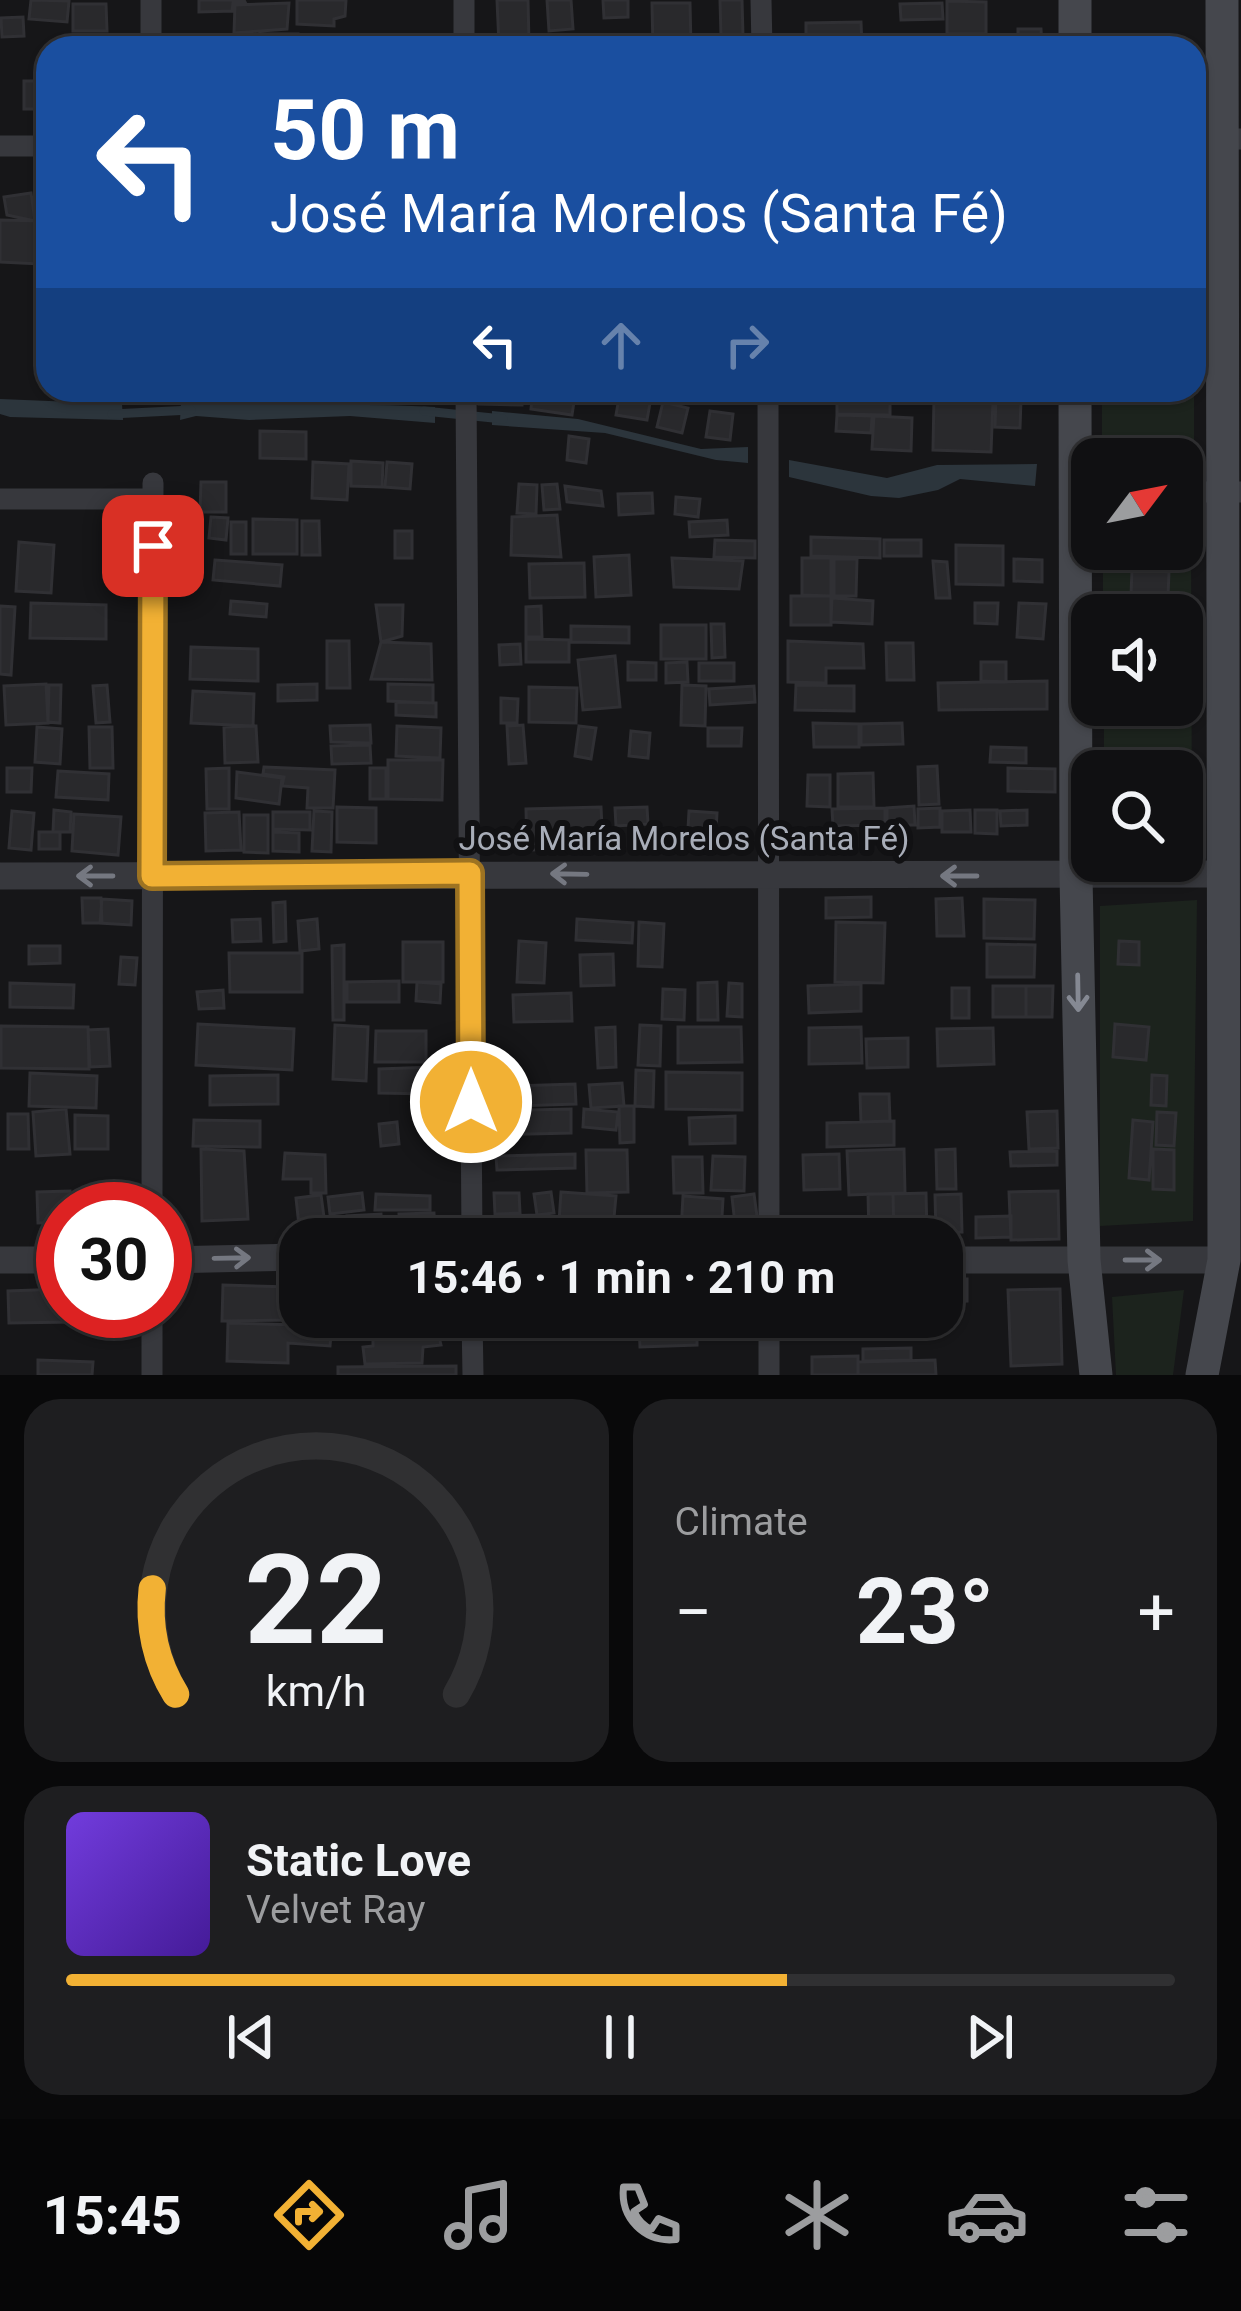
<!DOCTYPE html>
<meta charset="utf-8">
<style>
body{margin:0;font-family:Roboto,sans-serif;background:#1e1e20;color:#f1f3f6;height:100vh;display:flex;flex-direction:column;font-size:45px;white-space:nowrap}
*{box-sizing:border-box;margin:0}
p{font-size:39px;color:#9c9d9f}
.icon{flex:none;width:66px;height:66px;fill:none;stroke:currentColor;stroke-width:2;stroke-linecap:round;stroke-linejoin:round}
.map{position:relative;height:1375px;overflow:hidden}
.panel{display:flex;flex-direction:column;gap:24px;padding:24px;background:#09090a;flex:1}
.panel>*{flex:none}
.hud{position:absolute;left:36px;top:36px;width:1170px;height:366px;border-radius:36px;box-shadow:0 3px 9px #0004,0 0 0 3px #303032;background:#1a4fa0;color:#fff;overflow:hidden}
.needle{width:78px;rotate:58deg}
.buttons{position:absolute;left:1071px;top:438px;display:grid;gap:24px}
.buttons a{display:grid;place-items:center;width:132px;height:132px;border-radius:24px;background:#101012;box-shadow:0 3px 9px #0004,0 0 0 3px #303032;font-size:60px}
.speed{position:absolute;left:36px;top:1182px;display:flex;gap:24px;font-size:60px;font-weight:700;text-align:center}
.speed>*{display:grid;place-content:center;width:156px;height:156px;border-radius:50%;background:#101012;box-shadow:0 3px 9px #0004,0 0 0 3px #303032;line-height:1}
.speed .limit{border:18px solid #d22;background:#fff;color:#111}
.pin{position:absolute;display:grid;place-items:center;width:102px;height:102px;color:#fff;margin:-51px;border-radius:24px;box-shadow:0 6px 18px #0006}
.me{position:absolute;width:132px;margin:-66px;rotate:0deg;stroke-linejoin:round;filter:drop-shadow(0 0 9px #0008)}
.turn{display:flex;align-items:center;gap:42px;height:252px;padding:0 36px;font-size:54px}
.turn .icon{width:156px;height:156px;stroke-width:2.5}
.turn b{display:block;font-size:84px;line-height:102px}
.lanes{display:flex;align-items:center;height:114px;padding:0 36px;background:#0003;justify-content:center;gap:60px;direction:ltr}
.lanes .off{opacity:.35}
.big{font-size:90px;font-weight:700;line-height:1.1}
.panel .card{flex:1;display:flex;flex-direction:column;justify-content:center;gap:18px;min-width:0;padding:0 42px;border-radius:36px;background:#1e1e20}
.panel .dial{align-items:center;gap:0}
.dial svg{height:312px;overflow:visible;fill:none;stroke:#303032;stroke-width:7;stroke-linecap:round;text-anchor:middle}
.dial text{fill:#f1f3f6;stroke:none}
.song{display:flex;align-items:center;gap:36px}
.cover{width:144px;height:144px;border-radius:18px;background:linear-gradient(135deg,hsl(260 70% 55%),hsl(260 70% 35%))}
.played{height:12px;border-radius:6px;background:linear-gradient(90deg,#f2b134 65%,#303032 65%)}
.keys{display:flex;justify-content:space-around;direction:ltr}
.heat{display:flex;justify-content:space-between;align-items:center;font-size:66px;direction:ltr}
.panel .tiles{flex:1;display:grid;gap:24px;grid-template-columns:1fr 1fr}
.card:last-child{grid-column:span 2}
.trip{position:absolute;left:279px;top:1218px;width:684px;height:120px;border-radius:36px;background:#101012;box-shadow:0 3px 9px #0004,0 0 0 3px #303032;font-weight:700;line-height:120px;text-align:center}
.tabs{display:flex;height:192px;justify-content:space-around;align-items:center;background:#060607;color:#9c9d9f}
.tabs .icon{width:84px;height:84px}
.tabs .on{color:#f2b134}
.tabs b{font-size:54px;color:#f1f3f6}
.map>svg:first-child{display:block}
</style>
<div class="map">
<svg width="1241" height="1375" viewBox="0 0 1241 1375">
<rect width="100%" height="100%" fill="#161618"/>
<path fill="#1c231d" d="M1102,390H1194V462H1182V459H1102Z
M1182,524H1191L1192,836H1182V771H1104V705H1182V615H1103V549H1182Z
M1197,900L1193,1221L1100,1226V906Z
M1184,1290L1173,1375H1116L1112,1297Z"/>
<path fill="#2c353c" d="M0,399L122,404L123,420L10,417L0,414Z
M221,400C292,407 363,403 435,407V423L350,416L249,420L196,416L180,420L181,402Z
M492,411L578,419L701,449L748,447V463L716,460L605,433L492,425Z
M789,460L887,478L937,465L1037,464L1035,486L960,479L938,490L899,498L871,496L789,477Z"/>
<g fill="none" stroke-linecap="round" stroke-linejoin="round">
<path stroke="#2c353c" stroke-width="9" d="M424,411L503,419
M112,414L191,410"/>
</g>
<path fill="#29292c" stroke="#303034" stroke-width="3" d="M31,0L69,1L67,22L29,19Z
M199,0H244L245,2L233,3L232,11L199,12Z
M297,0H346L345,16L334,19V26L297,24Z
M497,0H528L529,44L499,45Z
M547,0H571L573,29L549,31Z
M603,0H628V17L604,18Z
M720,0H742L743,36H721Z
M947,1L986,2V34H947Z
M289,3L287,29L234,33L235,5Z
M652,3H690L691,48H653Z
M942,3L943,19L901,20L900,4Z
M73,4H106L107,31H73Z
M23,17L24,36L2,37L1,18Z
M861,22L862,48H806V23Z
M1018,29H1041L1042,48H1018Z
M260,34H298V48H261Z
M106,37V48H66L65,38Z
M1001,37V48H951V39Z
M24,81H48V109H24Z
M31,193L35,221L7,215L4,197Z
M0,220L42,221L40,264L0,262Z
M479,390H523L522,405L479,404Z
M533,390L575,395L572,415L531,409Z
M837,396L890,397V415L837,414Z
M934,397L993,399L991,452L933,450Z
M619,398L650,403L647,420L616,415Z
M996,398L1021,399L1020,428L995,427Z
M663,402L688,408L682,433L657,427Z
M710,411L733,414L730,440L706,437Z
M837,415L872,416L871,433L836,431Z
M874,416L912,418L911,451L872,449Z
M260,431L306,432V459L260,458Z
M569,436L589,439L586,463L567,460Z
M351,461L383,463L382,487L351,486Z
M313,462L349,464L347,500L312,498Z
M387,462L412,464L410,489L385,487Z
M201,482H226V512H200Z
M519,484L537,485L536,514L517,513Z
M557,484L560,509L544,510L542,485Z
M565,486L601,491L603,506L567,502Z
M652,493L653,513L619,515L618,494Z
M676,497L700,499L698,517L675,514Z
M557,515L561,557L511,555L512,517Z
M211,517L228,518L226,540L209,538Z
M253,519L297,520V554H253Z
M727,520L728,535L690,537L689,522Z
M302,521H319L320,555H302Z
M231,522H246V554H231Z
M395,531H412V558H395Z
M811,537L880,539V558L811,556Z
M715,540L755,541V558L714,557Z
M884,540H921V556H884Z
M19,542L54,545L51,593L16,591Z
M956,545L1003,546V585L956,584Z
M1141,549H1169V571L1141,570Z
M629,555L631,595L596,597L594,557Z
M672,558L743,561L739,589L674,587Z
M802,558H831V596L802,595Z
M834,559H857L856,596H834Z
M1014,559L1042,560V582L1014,581Z
M215,560L282,565L280,586L213,580Z
M933,561L947,562L950,598H936Z
M584,563L585,597L530,598L529,564Z
M1132,570L1169,572L1168,596L1131,595Z
M1140,595L1168,596L1167,615L1139,614Z
M791,596H831V625H791Z
M832,598L873,601L872,624L831,622Z
M231,601L267,604L266,617L230,614Z
M31,603L106,605V639L30,638Z
M975,603H998L997,624L975,623Z
M1019,603L1046,604L1043,639L1017,637Z
M376,605H403L402,636L381,642Z
M0,606L15,607L11,675L0,674Z
M541,606L542,637H526V607Z
M711,624H724L725,657L712,658Z
M661,625H706V659H661Z
M571,626L629,627V643L571,642Z
M526,639L569,640V662H526Z
M327,641H349L350,688H327Z
M788,641L863,644L864,668H826V683L788,682Z
M381,642L431,644L432,680L371,679Z
M886,643H913L914,680H887Z
M520,644L521,664L500,665L499,645Z
M191,647L258,649V681L190,679Z
M615,656L620,707L583,710L578,660Z
M628,662L656,663V680H628Z
M687,662L688,682L666,683V663Z
M981,662H1006V682L981,681Z
M699,663H734V681H699Z
M1047,681V709L939,710L938,683Z
M46,684L48,723L6,725L4,686Z
M317,684V700L278,701V685Z
M388,684L433,685V703L388,701Z
M49,685H61L60,723L48,722Z
M107,685L110,722L96,723L93,686Z
M682,685L706,686L705,726L681,725Z
M796,685L854,686V711L795,710Z
M754,686L755,702L710,705L709,689Z
M529,687L577,688L576,723L529,722Z
M193,691L254,694L253,726L191,723Z
M501,698L518,699L517,723H501Z
M396,702L436,703V717L396,715Z
M813,723L859,724V747H814Z
M902,723L903,744L861,745V724Z
M370,725L371,743L331,742L330,726Z
M523,725L526,763L509,764L507,726Z
M256,726L258,762L225,763L224,727Z
M397,726L441,728L440,758L396,756Z
M579,726L596,728L591,759L575,756Z
M37,727L62,729L60,764L35,762Z
M89,727H112L113,768H90Z
M708,728H742L741,746H708Z
M631,731L650,733L648,758L629,756Z
M370,745L371,763L332,764L331,746Z
M991,747L1026,748V763L990,762Z
M388,760H443L442,800L388,799Z
M937,766L939,804L919,805L918,767Z
M264,767L335,770L333,808H307L308,788L282,786L284,777L263,774Z
M7,768H32L31,792H7Z
M229,768V809H207L206,769Z
M370,768H386V799H370Z
M1008,768L1055,769V792L1008,791Z
M58,771L109,774L108,800L56,797Z
M237,772L282,778L279,804L236,798Z
M873,773L874,807H838V774Z
M808,775H830V807L807,806Z
M914,806L915,825H887V808Z
M337,807L376,808V843L337,842Z
M601,807L603,849L527,850L526,809Z
M647,807L648,824L616,826L615,808Z
M885,808V825L833,826L832,809Z
M940,808V827L918,828V809Z
M54,810L71,812L70,832H53Z
M970,810L971,832H942V811Z
M975,810H997V834L975,833Z
M1027,810V825L1001,826L1000,811Z
M12,811L34,813L31,850L9,848Z
M314,811L332,812L331,852L312,851Z
M689,811L717,813L716,830L688,829Z
M239,812L241,850L206,851L205,813Z
M273,812H310V830L273,829Z
M74,814L121,817L118,855L72,851Z
M244,815H268V853L244,852Z
M39,832H60V849H39Z
M273,832L299,833V852L273,851Z
M871,897V917L826,918V898Z
M82,898H101L102,923H83Z
M962,898L964,936H937L936,899Z
M102,899L132,901L131,925L100,923Z
M984,899L1035,900L1034,939L984,938Z
M285,902L286,941L274,942L273,903Z
M260,919L261,941L233,942L232,920Z
M317,919L319,949L300,951L298,921Z
M577,919L633,923L632,943L576,940Z
M639,922L664,924L662,967L638,966Z
M836,922L885,923L883,983L835,982Z
M519,941L546,943L544,983L517,982Z
M1119,941L1139,942V965L1118,964Z
M403,942H443V982H403Z
M987,944L1035,945L1034,977H987Z
M344,945V1020H333L332,946Z
M29,946H60V963L29,964Z
M229,953H302V992H230Z
M613,954L614,985L581,986L580,955Z
M121,957L137,958L135,985L119,984Z
M399,981V1002H347V982Z
M417,982L441,984L440,1003L416,1001Z
M717,982L718,1020H698V983Z
M10,983L74,985L73,1008L10,1007Z
M729,983L742,984V1017L727,1016Z
M861,984V1011L809,1013L808,986Z
M993,986H1026V1017H993Z
M1026,986H1053L1052,1017H1026Z
M952,988H969V1018H952Z
M663,989L685,990L684,1020L662,1019Z
M223,990L224,1008L199,1009L197,992Z
M571,993L572,1021L514,1022L513,995Z
M198,1024L294,1029L292,1070L196,1065Z
M1115,1024L1149,1027L1146,1060L1113,1057Z
M335,1025L368,1027L366,1081L333,1079Z
M640,1025L661,1026L660,1066L638,1065Z
M1,1026L88,1027L89,1069L1,1068Z
M615,1027L616,1067L598,1068L596,1028Z
M678,1027H741L742,1062L678,1063Z
M861,1027L862,1063L809,1064V1028Z
M993,1028L994,1064L938,1066L937,1029Z
M108,1029L110,1066L90,1067L88,1030Z
M376,1031H426V1062H375Z
M908,1038V1067L867,1068L866,1039Z
M434,1067L431,1094L379,1093V1069Z
M636,1070L654,1071L653,1107L635,1106Z
M666,1072L742,1073V1110L666,1109Z
M30,1073L97,1076L96,1108L29,1106Z
M278,1075V1104L210,1105V1076Z
M1152,1075L1167,1076L1166,1106L1151,1105Z
M622,1083L624,1106L591,1108L589,1085Z
M575,1084L576,1104L515,1106L514,1086Z
M860,1094H889L890,1121L861,1122Z
M619,1106H634V1142L620,1143Z
M66,1109L70,1154L36,1156L33,1112Z
M571,1109V1133L493,1135V1111Z
M584,1109L618,1112L616,1130L583,1127Z
M1057,1111L1058,1148L1029,1149L1027,1112Z
M1157,1112L1176,1113L1174,1146L1156,1145Z
M8,1114H28L29,1149H8Z
M75,1115L108,1116V1149H75Z
M735,1116V1143L690,1144L689,1118Z
M194,1120L260,1121V1147L193,1146Z
M1133,1120L1153,1122L1149,1180L1129,1178Z
M894,1121V1145L827,1147V1123Z
M397,1122L399,1144L381,1146L379,1124Z
M201,1149L244,1151L248,1219L202,1221Z
M904,1149L905,1193L849,1195L847,1151Z
M955,1149L956,1189H937L936,1150Z
M1153,1149L1174,1150V1190L1153,1189Z
M586,1150H627L628,1192L587,1193Z
M1057,1151V1165L1011,1166L1010,1152Z
M285,1153L325,1155L326,1193H311V1179H283Z
M575,1154V1168L497,1170L496,1156Z
M839,1154L840,1189L804,1190L803,1155Z
M713,1156L745,1157L744,1191L711,1190Z
M673,1157H702L703,1193H674Z
M70,1191L71,1209H63V1222L38,1223L37,1192Z
M1058,1191L1059,1239L1011,1240L1009,1192Z
M551,1192L554,1213L537,1215L534,1194Z
M561,1192L616,1196L612,1239L558,1237Z
M362,1193L364,1210L330,1214L328,1197Z
M494,1193H519L520,1213L495,1214Z
M926,1193L927,1234H894L893,1194Z
M376,1194L430,1196V1210H375Z
M754,1194L759,1231L736,1233L732,1197Z
M868,1194H893L894,1234L869,1235Z
M961,1194L962,1232L936,1233L935,1195Z
M321,1195L326,1232L300,1235L296,1198Z
M683,1196L723,1199L721,1234L681,1232Z
M434,1213L435,1235L400,1236L399,1214Z
M381,1214L382,1230L348,1232L347,1216Z
M537,1215L538,1233L495,1234V1216Z
M1011,1216V1237L976,1238V1217Z
M942,1279H967V1301L942,1302Z
M223,1285L290,1287L291,1320L222,1321Z
M63,1289V1311H73V1322L9,1323L8,1291Z
M1060,1289L1062,1364L1011,1366L1008,1290Z
M85,1311H120L121,1330L86,1331Z
M375,1317H439V1323L375,1322Z
M228,1323L332,1326L330,1346L288,1343V1363L227,1361Z
M697,1323V1345L640,1347L639,1326Z
M436,1325L441,1345L423,1347L422,1363L365,1364L363,1347L373,1346V1328Z
M911,1348V1360L863,1361V1349Z
M858,1356V1375H812V1357Z
M38,1360L93,1362L92,1375H38Z
M935,1360L936,1375H858V1362Z
M456,1366V1375H338V1367Z"/>
<g fill="none" stroke-linecap="round" stroke-linejoin="round">
<path stroke="#37383d" stroke-width="21" d="M151,0V48
M464,0V48
M761,0L762,48
M1194,139H1241
M0,146H48
M466,390L472,1239
M768,390L769,1239
M1182,492H1241
M0,499H153
M152,1209L153,483
M472,1317L473,1375
M152,1375V1311
M769,1375V1317"/>
<path stroke="#37383d" stroke-width="27" d="M0,876L1224,874
M0,1260H63
M165,1260L300,1257
M942,1260H1224"/>
<path stroke="#45474d" stroke-width="33" d="M1075,0V48
M1075,390L1076,876L1084,1260L1096,1375
M1202,1375L1224,1260L1222,0"/>
</g>
<defs><path id="oneway-shaft" d="M-6 0H5M1.5-3L5.5 0L1.5 3" fill="none" stroke-width="1.6" stroke-linecap="round" stroke-linejoin="round" transform="scale(3)"/></defs>
<g stroke="#757881">
<use href="#oneway-shaft" transform="translate(569 874) rotate(-179)"/>
<use href="#oneway-shaft" transform="translate(95 876) rotate(180)"/>
<use href="#oneway-shaft" transform="translate(959 876) rotate(-180)"/>
<use href="#oneway-shaft" transform="translate(232 1258) rotate(-1)"/>
<use href="#oneway-shaft" transform="translate(1143 1260)"/>
</g>
<use stroke="#858993" href="#oneway-shaft" transform="translate(1078 993) rotate(89)"/>
<g fill="none" stroke-linecap="round" stroke-linejoin="round">
<g stroke="#9d7322" stroke-width="30">
<path id="route" d="M153,546L152,876L470,873L471,1102"/>
</g>
<use href="#route" stroke="#f2b134" stroke-width="21"/>
</g>
<g text-anchor="middle" dominant-baseline="central" stroke-width="12" stroke-linejoin="round" paint-order="stroke">
<g font-size="33" fill="#a8adb8" stroke="#111113">
<text x="684" y="838">José María Morelos (Santa Fé)</text>
</g>
</g>
</svg>
<div class="buttons">
<a><svg class="needle" viewBox="-14 -14 28 28"><path d="M0-13l5 13h-10z" fill="#e53935"/><path d="M0 13l5-13h-10z" fill="#9c9d9f"/></svg></a>
<a><svg class="icon" aria-label="sound" viewBox="0 0 24 24"><path d="M4 9h4l5-4v14l-5-4H4zM17 9q2 3 0 6"/></svg></a>
<a><svg class="icon" aria-label="search" viewBox="0 0 24 24"><circle cx="10" cy="10" r="6"/><path d="M15 15l6 6"/></svg></a>
</div>
<div class="speed"><div class="limit">30</div></div>
<div class="pin" style="left:153px;top:546px;background:#d93025"><svg class="icon" aria-label="arrive" viewBox="0 0 24 24"><path d="M6 21V4h12l-3 4 3 4H6"/></svg></div>
<svg class="me" style="left:471px;top:1102px" viewBox="-20 -20 40 40"><circle r="17" fill="#f2b134" stroke="#fff" stroke-width="3"/><path d="M0-11L8 9 0 5-8 9z" fill="#fff"/></svg>
<div class="trip">15:46 · 1 min · 210 m</div>
<div class="hud">
<div class="turn"><svg class="icon" aria-label="left" viewBox="0 0 24 24"><path d="M17 20v-9H6M10 6l-5 5 5 5"/></svg><div><b>50 m</b>José María Morelos (Santa Fé)</div></div>
<div class="lanes"><svg class="icon" aria-label="left" viewBox="0 0 24 24"><path d="M17 20v-9H6M10 6l-5 5 5 5"/></svg><svg class="icon off" aria-label="ahead" viewBox="0 0 24 24"><path d="M12 20V5M6 11l6-6 6 6"/></svg><svg class="icon off" aria-label="right" viewBox="0 0 24 24"><path d="M7 20v-9h11M14 6l5 5-5 5"/></svg></div>
</div>
</div>
<section class="panel">
<div class="tiles">
<div class="card dial"><svg viewBox="0 0 100 80">
<path d="M14 69A42 42 0 1 1 86 69"/>
<path d="M14 69A42 42 0 0 1 8 42" stroke="#f2b134"/>
<text x="50" y="56" font-size="32" font-weight="700">22</text>
<text x="50" y="72" font-size="11">km/h</text>
</svg></div>
<div class="card"><p>Climate</p>
<div class="heat"><a>−</a><b class="big">23°</b><a>+</a></div>
</div>
<div class="card">
<div class="song"><i class="cover"></i><div><b>Static Love</b><p>Velvet Ray</p></div></div>
<div class="played"></div>
<div class="keys"><svg class="icon" aria-label="previous" viewBox="0 0 24 24"><path d="M18 5L8 12l10 7zM5 5v14"/></svg><svg class="icon" aria-label="pause" viewBox="0 0 24 24"><path d="M8 5v14M16 5v14"/></svg><svg class="icon" aria-label="next" viewBox="0 0 24 24"><path d="M6 5l10 7-10 7zM19 5v14"/></svg></div>
</div>
</div>
</section>
<nav class="tabs">
<b>15:45</b>
<svg class="icon on" aria-label="directions" viewBox="0 0 24 24"><path d="M12 3l9 9-9 9-9-9zM9 14v-3h6M13 9l2 2-2 2"/></svg>
<svg class="icon" aria-label="music" viewBox="0 0 24 24"><path d="M9 18V5l10-2v13"/><circle cx="6" cy="18" r="3"/><circle cx="16" cy="16" r="3"/></svg>
<svg class="icon" aria-label="phone" viewBox="0 0 24 24"><path d="M5 4h4l2 5-3 2q2 4 5 5l2-3 5 2v4C11 20 4 13 5 4z"/></svg>
<svg class="icon" aria-label="climate" viewBox="0 0 24 24"><path d="M12 3v18M4 7l16 10M4 17L20 7"/></svg>
<svg class="icon" aria-label="car" viewBox="0 0 24 24"><path d="M5 17H2v-5l4-1 3-4h7l3 4 3 1v5h-3M9 17h6M6 11h13"/><circle cx="7" cy="17" r="2"/><circle cx="17" cy="17" r="2"/></svg>
<svg class="icon" aria-label="filters" viewBox="0 0 24 24"><path d="M4 7h16M4 17h16"/><circle cx="9" cy="7" r="2"/><circle cx="15" cy="17" r="2"/></svg>
</nav>
